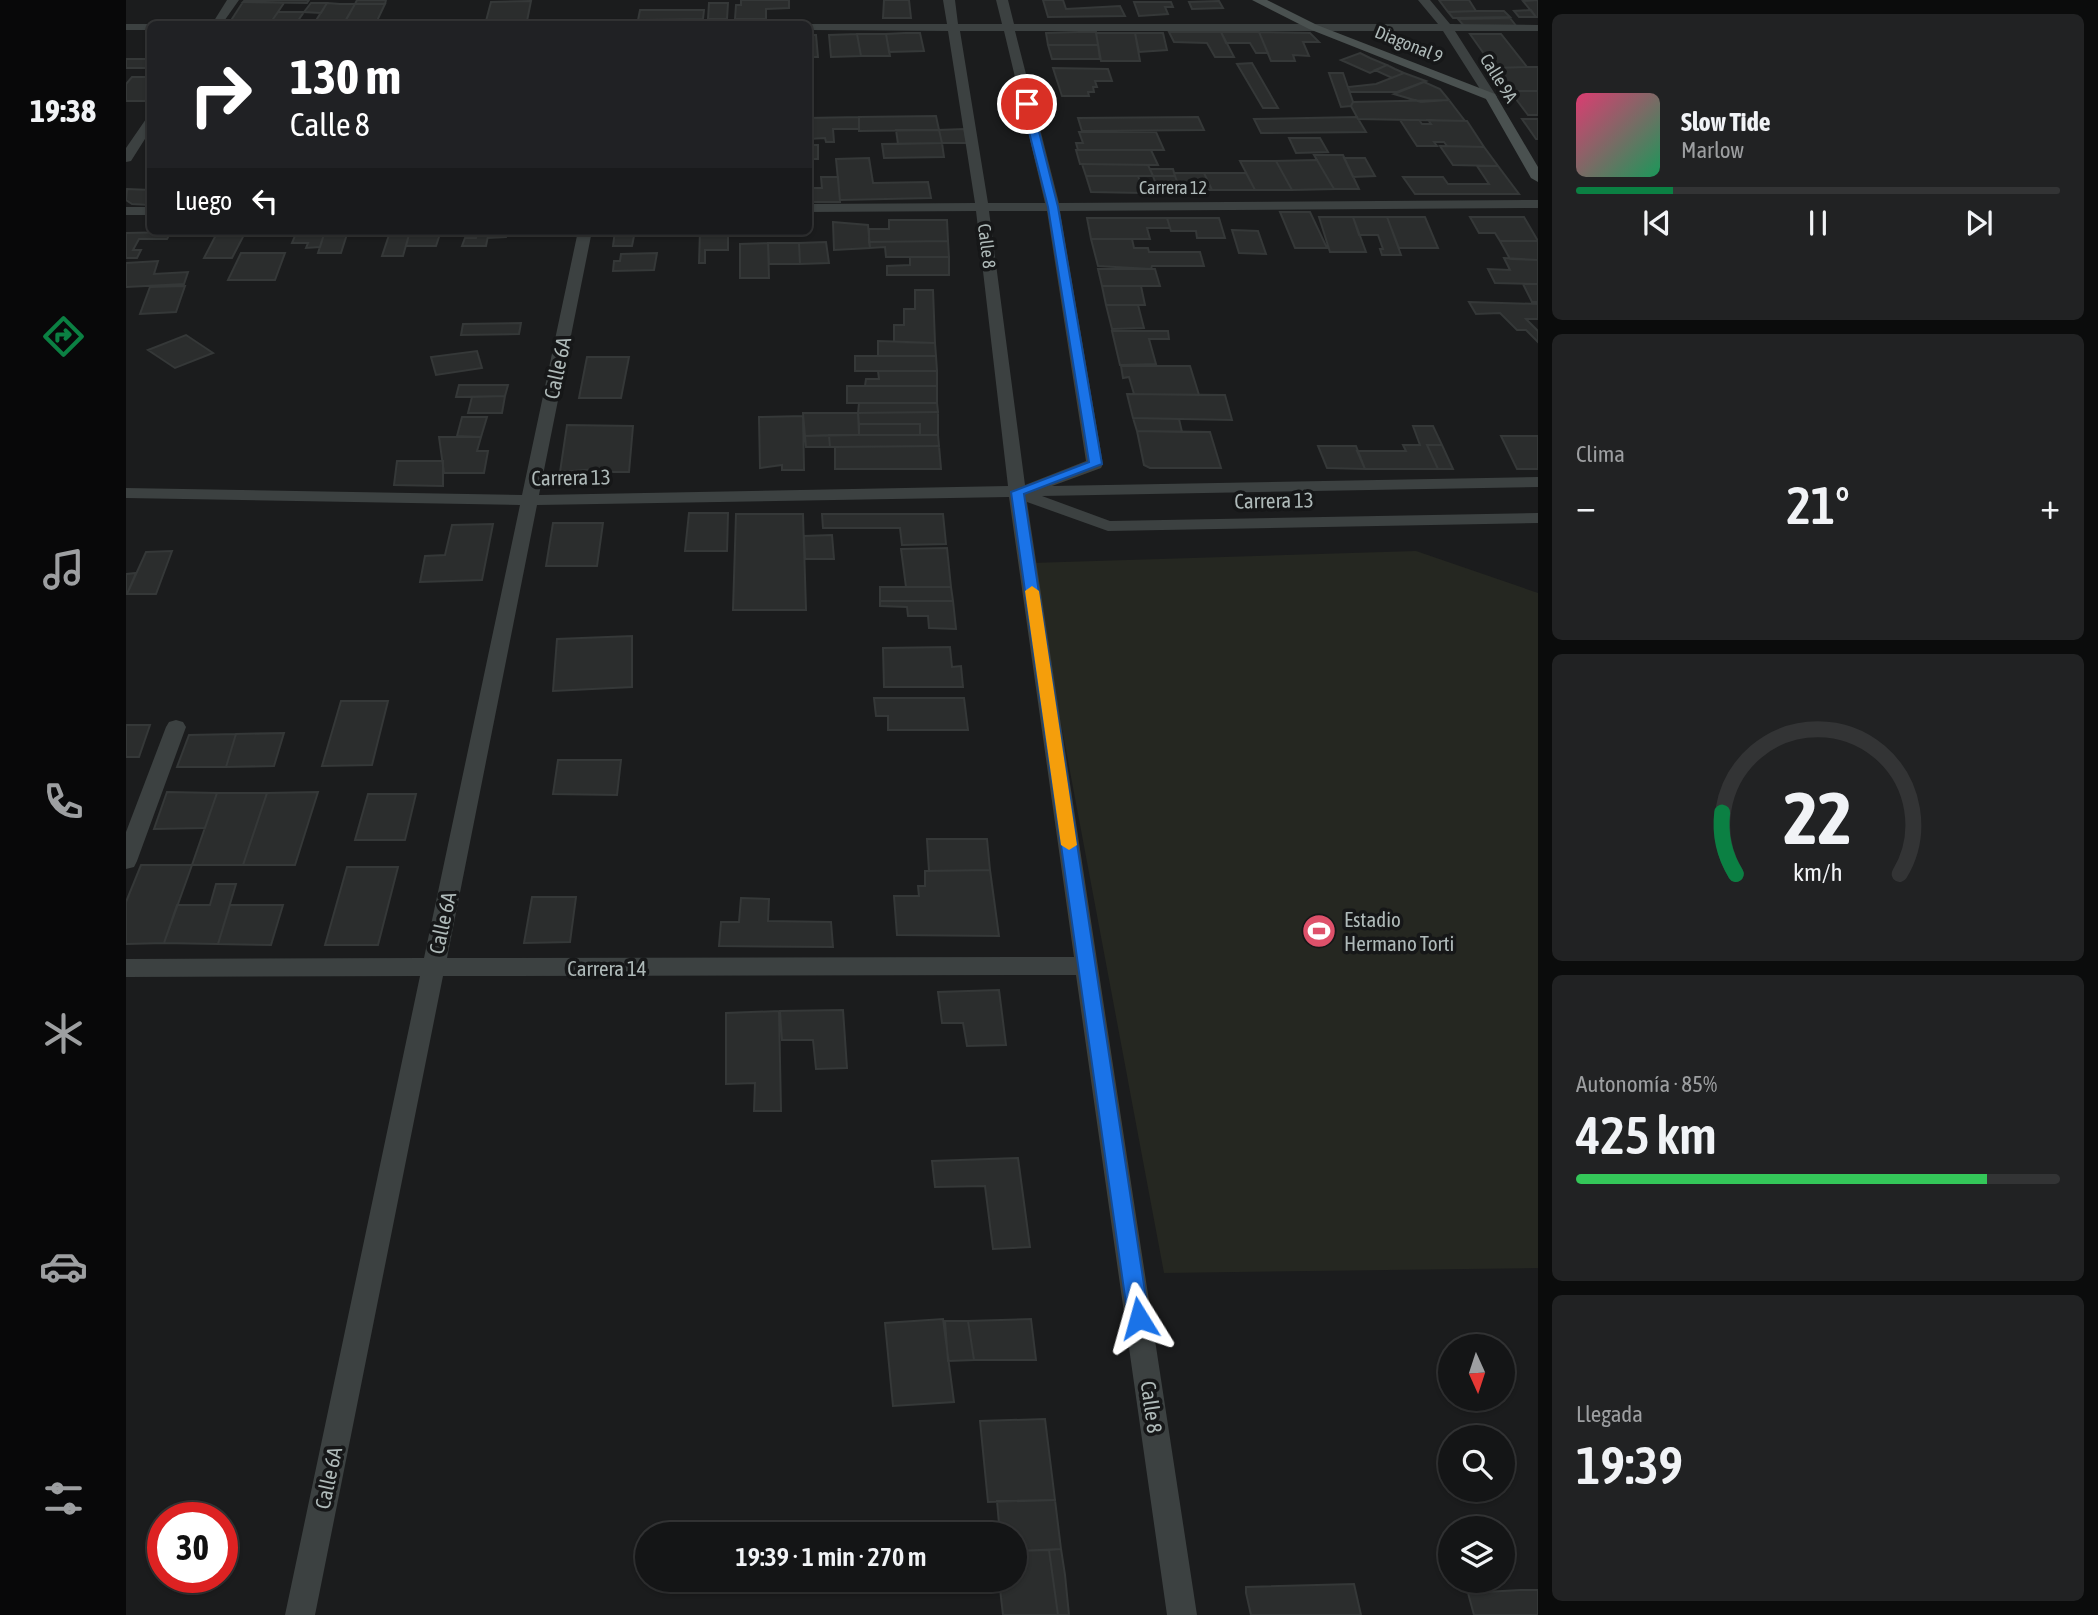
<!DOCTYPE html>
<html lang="es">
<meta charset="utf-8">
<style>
body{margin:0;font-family:"Asap Condensed",sans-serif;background:#212223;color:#f1f3f6;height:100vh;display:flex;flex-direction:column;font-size:26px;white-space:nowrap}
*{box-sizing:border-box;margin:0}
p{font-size:23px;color:#9d9fa1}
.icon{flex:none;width:38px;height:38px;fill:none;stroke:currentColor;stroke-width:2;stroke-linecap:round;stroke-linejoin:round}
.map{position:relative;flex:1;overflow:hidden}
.side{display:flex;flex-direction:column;gap:14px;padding:14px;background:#0b0c0c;width:560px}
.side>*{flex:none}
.banner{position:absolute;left:21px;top:21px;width:665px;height:214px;border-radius:10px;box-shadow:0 2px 5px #0004,0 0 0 2px #333435;background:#202124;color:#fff;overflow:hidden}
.needle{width:46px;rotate:177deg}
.controls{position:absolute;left:1312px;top:1334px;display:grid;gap:14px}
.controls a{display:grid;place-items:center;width:77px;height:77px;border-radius:50%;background:#141516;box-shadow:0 2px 5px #0004,0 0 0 2px #333435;font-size:35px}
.speed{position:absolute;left:21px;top:1502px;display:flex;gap:14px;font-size:35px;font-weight:700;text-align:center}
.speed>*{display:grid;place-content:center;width:91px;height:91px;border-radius:50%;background:#141516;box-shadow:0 2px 5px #0004,0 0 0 2px #333435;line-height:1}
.speed .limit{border:10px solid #d22;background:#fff;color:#111}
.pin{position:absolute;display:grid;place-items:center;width:60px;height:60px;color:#fff;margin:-30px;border:4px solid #fff;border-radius:50%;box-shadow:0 2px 7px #0007}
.me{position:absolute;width:77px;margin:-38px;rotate:352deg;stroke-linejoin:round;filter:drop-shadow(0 0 5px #0008)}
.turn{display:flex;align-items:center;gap:24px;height:147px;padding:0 28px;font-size:32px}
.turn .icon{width:91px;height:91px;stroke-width:2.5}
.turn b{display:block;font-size:49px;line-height:60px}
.then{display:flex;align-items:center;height:66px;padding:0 28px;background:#0003;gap:14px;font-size:26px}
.big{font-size:52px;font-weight:600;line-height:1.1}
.side .widget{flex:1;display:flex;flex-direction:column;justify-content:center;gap:10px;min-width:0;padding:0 24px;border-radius:10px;background:#212223}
.side .dial{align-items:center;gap:0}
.dial svg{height:182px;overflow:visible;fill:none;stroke:#333435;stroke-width:7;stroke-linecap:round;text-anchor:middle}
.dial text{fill:#f1f3f6;stroke:none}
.song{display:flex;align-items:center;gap:21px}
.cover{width:84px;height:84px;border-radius:10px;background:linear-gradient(135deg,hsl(340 70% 55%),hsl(150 70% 35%))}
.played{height:7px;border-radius:4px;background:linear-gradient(90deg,#0b8043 20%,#333435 20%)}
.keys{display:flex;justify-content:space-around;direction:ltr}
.heat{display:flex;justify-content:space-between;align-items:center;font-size:38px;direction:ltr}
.charge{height:10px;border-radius:5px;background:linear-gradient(90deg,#34c759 85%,#333435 0)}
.trip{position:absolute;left:509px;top:1522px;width:392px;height:70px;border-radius:35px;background:#141516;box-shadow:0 2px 5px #0004,0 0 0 2px #333435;font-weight:600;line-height:70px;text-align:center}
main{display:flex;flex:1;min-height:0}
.menu{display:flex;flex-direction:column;width:126px;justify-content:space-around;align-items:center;background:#080809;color:#9d9fa1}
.menu .icon{width:49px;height:49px}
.menu .on{color:#0b8043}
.menu b{font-size:32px;color:#f1f3f6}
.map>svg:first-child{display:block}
</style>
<main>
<nav class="menu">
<b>19:38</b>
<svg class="icon on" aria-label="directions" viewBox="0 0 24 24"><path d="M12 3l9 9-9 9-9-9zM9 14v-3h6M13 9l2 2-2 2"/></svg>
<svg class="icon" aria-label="music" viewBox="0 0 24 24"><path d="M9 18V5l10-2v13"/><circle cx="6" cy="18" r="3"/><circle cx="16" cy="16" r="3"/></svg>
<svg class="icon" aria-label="phone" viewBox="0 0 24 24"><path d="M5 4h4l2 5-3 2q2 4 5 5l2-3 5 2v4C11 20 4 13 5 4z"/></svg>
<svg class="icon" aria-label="climate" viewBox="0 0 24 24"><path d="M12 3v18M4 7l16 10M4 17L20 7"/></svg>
<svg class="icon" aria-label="car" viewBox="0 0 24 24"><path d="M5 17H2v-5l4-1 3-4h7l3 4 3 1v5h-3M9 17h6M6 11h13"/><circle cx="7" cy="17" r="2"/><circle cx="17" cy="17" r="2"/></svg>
<svg class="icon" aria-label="filters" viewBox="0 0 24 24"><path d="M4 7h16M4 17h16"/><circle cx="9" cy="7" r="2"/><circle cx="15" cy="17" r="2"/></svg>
</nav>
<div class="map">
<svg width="1412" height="1615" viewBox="0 0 1412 1615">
<rect width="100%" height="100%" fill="#1b1c1d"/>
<path fill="#252721" d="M1290,551L1412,593V1268L1038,1273L905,563Z"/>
<path fill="#2b2d2d" stroke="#353838" stroke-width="2" d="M119,0H183L181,3L117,2Z
M231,0H260L259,4H229Z
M615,0H663V8L640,9V19H609L610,5H615Z
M758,0H783L785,18H757Z
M917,0H937L940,9L994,6L999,16L922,17Z
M1313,0H1343L1350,11L1322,12Z
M1412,0V17H1410L1397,1Z
M405,1L401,21H360L365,2Z
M1093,1L1097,8L1066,9L1063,2Z
M117,2H139L158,3L145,22H104Z
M1008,2H1045L1047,7H1039L1042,14L1013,16Z
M185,3H201L195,13L178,12Z
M201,3L214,4H229L219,22H189Z
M583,3H602L601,19H582Z
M229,4H259L250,23H218Z
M514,10H578L577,19L512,20Z
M1405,10L1410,17H1393L1388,11Z
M1350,11H1378L1384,17L1327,18L1322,12Z
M152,12H178L171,22H145Z
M1384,18L1391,27H1339L1332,19Z
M953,32H970L972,45H922L920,33Z
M1043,32H1095L1108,57H1089L1081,43L1048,42Z
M1095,32H1133L1142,53H1130L1124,43H1100Z
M1133,32L1184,33L1193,42H1177L1183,56L1167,55L1169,61H1145Z
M779,33H794L798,51L763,52L760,34Z
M970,33H1009L1014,61H975Z
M1009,33H1037L1041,50L1013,52Z
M731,34L735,56L705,57L703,35Z
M731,34H760L764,56H735Z
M1344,34H1375L1401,67L1368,68Z
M682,35H690L692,57H682Z
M922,45H972L974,59H926Z
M1234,53L1244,58L1261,65L1244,73L1215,60Z
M0,59H24V68H0Z
M1126,63L1152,108H1137L1111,64Z
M1261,65L1269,69L1278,73L1266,78L1249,70Z
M1401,67H1412V91H1384L1368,68Z
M927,68L982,69L986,81H969L971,87H967L968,92H962L963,96H936Z
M1203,73H1217L1227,102L1225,106L1215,107Z
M1278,73L1300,81L1271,92H1224L1222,87L1250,84Z
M6,77H24V94L19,101H0V84Z
M1298,82L1314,89L1323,100L1295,102L1268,94Z
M1384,91H1412V115H1402Z
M1323,100L1339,121L1232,119L1225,106L1227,102Z
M810,116L813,130L733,131V117Z
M733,117V129H707L708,142H700L699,138L682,139V118Z
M1072,117L1078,130L956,131L952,118Z
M1231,117L1240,132L1135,133L1128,119Z
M1396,119H1412V139H1410Z
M1274,120H1293L1296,124H1305L1302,120L1341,121L1358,147L1321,146L1318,142H1308L1311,146H1291Z
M838,129L841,143H816L813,130Z
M770,130H813L816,143L772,144Z
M953,132H1030L1038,150H952L950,143H957Z
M1163,138H1194L1202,152L1170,153Z
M816,143L818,157L758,158L756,144Z
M682,145H692V159H682Z
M1314,146L1358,147L1372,166L1327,165Z
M950,150H1025L1032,165L954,164Z
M1188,155H1217L1233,189H1208Z
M743,158L747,183L802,182L805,198L714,200L710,159Z
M1218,158H1239L1249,176L1227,177Z
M1191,160L1208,189L1166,190L1150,161Z
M1114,161H1150L1166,190H1129Z
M956,164L1022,165L1027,176H960Z
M1351,166H1372L1393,194H1289L1277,177H1317L1322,184H1363Z
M1024,169H1047L1049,176H1027Z
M1048,173H1078L1086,190H1054Z
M1078,173H1120L1129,190H1086Z
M960,176H1012L1018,193L965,192Z
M1027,176H1049L1055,193H1033Z
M695,177H712L714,202H682V188H696Z
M1,189L24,190V205L6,204L0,200Z
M1154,212H1184L1201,248H1169Z
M1193,217H1227L1240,252H1204Z
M1227,217H1261L1275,255H1256L1254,249H1257L1252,235H1233Z
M1261,217H1299L1312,248H1273Z
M1344,217H1398L1412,241H1374L1369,233H1353Z
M961,218H1041L1044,228H1021L1024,239H965Z
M1041,218H1093L1099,238H1071L1070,231H1045Z
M763,220H821L822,241L743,242V229H763Z
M707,222L742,225L744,248L708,250Z
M1106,230L1132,231L1140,254L1113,253Z
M92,231H120L106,258H78Z
M171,231H199L194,247L180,248L182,243H166Z
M199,231H222L215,253H192Z
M222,231H284L277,256H256L263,235L220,236Z
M284,231H315L310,246H280Z
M315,231H363L360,246H336L339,238H350L351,233L314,234Z
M363,231H408L381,233L380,237L362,238Z
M489,231H509L506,246H487Z
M574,231H602V250H579V263H573Z
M45,232L41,239H13L7,250H15L11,258H0V233Z
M965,239H1006L1008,248H1022L1023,252H1074L1078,266H1026L1025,269L972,266Z
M822,241L823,257H760L759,247L744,248L743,242Z
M1374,241H1412V260L1384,259Z
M700,242L703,263L674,264L673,243Z
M642,243H673L674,264H643Z
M642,243L643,278H614V244Z
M115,253H159L149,280H102Z
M531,253L528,270L487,271L488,261H494L495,254Z
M784,257H823V275H761V266L784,265Z
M1378,258L1412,260V284L1369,283L1362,269L1384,270Z
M32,261L28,274L62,272L58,284L0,287V263Z
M972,269H1029L1034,286H976Z
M1397,284H1412V302H1406Z
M59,286L50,312L14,314L24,287Z
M976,286H1015L1019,305H980Z
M789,290H807L809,343L768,342V325H778V309H789Z
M1343,302L1412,304V319H1400L1412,331V342L1400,330H1391L1374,313L1350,314Z
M980,305H1012L1018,328L986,329Z
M395,323L393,334L335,335L337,324Z
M986,331H1042L1043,339H1023L1030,364L994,365Z
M60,335L87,353L49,368L22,350Z
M752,341L809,343L810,356H752Z
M351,351L356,368L310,375L305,357Z
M729,356H810L811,371H729Z
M461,357H503L495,398H453Z
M995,366H1064L1073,395L1008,394L1003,377L997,378Z
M752,371H811V386H739L740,379H753Z
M333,385H382L379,396L330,397Z
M721,386H811V403H721Z
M1001,394L1099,395L1106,420L1007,418Z
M379,396L376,413H342L346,397Z
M733,403H811L812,412L732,413Z
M812,412V435H794V424H733L732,413Z
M677,413H732L733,435L679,436Z
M677,416L678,470H656V465L634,468L633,417Z
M336,417H361L355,437L331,436Z
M1007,418L1053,419L1056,432L1011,431Z
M733,424H794V435H733Z
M441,425L507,426L503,472H482V468L434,472Z
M1287,426H1307L1316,445H1301L1312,469H1239L1231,451H1280L1277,445H1294Z
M1011,431L1084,432L1095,468H1024L1018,465Z
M703,435L704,447H680L679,436Z
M703,435H812L813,446L704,447Z
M1375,436H1412V469H1391Z
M313,437H355L351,451H362L358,473H318Z
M1301,445H1316L1327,469H1312Z
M813,446L815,469H709V447Z
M1192,446H1230L1239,469L1201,468Z
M271,461H317V486L268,485Z
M563,513H602L601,551H559Z
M610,514H677L680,610H607Z
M696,514H817L820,544L776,545L774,528H697Z
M427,523H477L471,566H420Z
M367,524L356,580L294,582L299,556L319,555L326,525Z
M706,535L708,559H679L678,536Z
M821,548L825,587H780L775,549Z
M46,551L30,594H1L20,552Z
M10,573L1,594H0V574Z
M754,587H825L827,601H754Z
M754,601H827L830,629L803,628L802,616H782L781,607L754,606Z
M506,636V687L427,691L431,639Z
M824,647L826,667L835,666L837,687H758L757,648Z
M748,698H838L842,730H762V716H750Z
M215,701H262L246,765L196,766Z
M0,725H24L13,757H0Z
M158,733L148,766L100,767L110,734Z
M110,734L100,767H51L63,735Z
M432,760H495L491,795L427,794Z
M41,792L91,793L79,828L28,829Z
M192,792L169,865H117L141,793Z
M91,793H141L117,865H66Z
M242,794H290L279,840H229Z
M801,839H861L864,870L803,871Z
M15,865H66L38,943L0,944V902Z
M221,867H272L252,945H199Z
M864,870L873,936L771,935L768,896H793L792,886H799V871Z
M90,884H110L92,944L38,943L51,905H84Z
M406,897H450L444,942L398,943Z
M615,898L643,899L642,921L705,922L707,947L593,946L595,922H613Z
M104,905H157L145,945L92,944Z
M873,990L880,1045L841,1046L837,1023H816L812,992Z
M717,1010L721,1068L690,1069L687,1040H656L654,1011Z
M653,1011L655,1111H628L629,1083L600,1084V1013Z
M892,1158L904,1247L867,1249L859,1186L809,1187L806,1161Z
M817,1319L828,1402L767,1406L759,1323Z
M905,1319L910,1360H848L842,1321Z
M819,1321H842L848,1360L822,1361Z
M919,1419L929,1500L862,1502L854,1421Z
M929,1500L935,1549L889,1551V1535H874L871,1501Z
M935,1549L939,1575L943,1615H932L923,1550Z
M923,1550L932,1615H877L873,1580H889V1551Z
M1228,1584L1235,1615H1125L1120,1593V1587Z
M1394,1590H1412V1615H1348L1342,1593Z"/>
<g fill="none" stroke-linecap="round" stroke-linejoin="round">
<path fill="#3c4141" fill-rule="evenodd" d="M101,0H113L96,24H86Z
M817,0H829L832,24H876L870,0H882L888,24H1312L1292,0H1304L1324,24L1412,25V31H1329L1371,97L1365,101L1361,100L1317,31H889L933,203L1412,200V208L934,211L977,464L975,468L926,486L1412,477V487L916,496L984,521L1412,513V523L982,531L901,502L1071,1615H1041L950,975L317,976L189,1615H159L294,976L0,977V959L298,958L394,505L0,498V488L396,495L452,231H466L413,495L882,486L850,211L682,212V204L849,203L822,31L682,30V24H678H821ZM834,31H878L919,203H862ZM863,211H921L960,461L899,485ZM883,497L948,957L321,958L411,505Z
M0,24H28H24V30H0Z
M24,118V131L5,161L0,162V148L20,119Z
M0,207H24V215H0Z
M50,720L57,722L60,727L11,861L8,867L0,869V832L40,727L43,722Z"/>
<path fill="#4a5150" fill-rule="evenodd" d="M1126,0H1141L1191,25L1369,94L1412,167V182L1405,178L1360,99L1183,29Z"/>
</g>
<path fill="#1a73e8" stroke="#114b97" stroke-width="2" d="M901,101L906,104L932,207L976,464L898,494L1023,1318L1020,1324L1013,1327L1005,1324L1002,1318L885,492L963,462L922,207L896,104Z"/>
<path fill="#f59e0b" d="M906,586L913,591L951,845L943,850L935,845L899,591Z"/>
<defs>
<g id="stadium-disc" transform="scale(1.75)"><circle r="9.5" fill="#de516a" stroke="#161718"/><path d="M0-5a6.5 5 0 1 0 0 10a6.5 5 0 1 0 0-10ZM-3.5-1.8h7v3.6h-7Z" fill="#fff"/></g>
</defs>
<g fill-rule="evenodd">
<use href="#stadium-disc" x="1193" y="931"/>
</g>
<g text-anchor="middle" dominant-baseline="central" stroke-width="7" stroke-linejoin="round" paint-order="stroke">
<g font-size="18" fill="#afbab9" stroke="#161718">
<text transform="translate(1283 44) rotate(22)">Diagonal 9</text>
<text transform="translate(1373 78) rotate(58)">Calle 9A</text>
<text x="1047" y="187">Carrera 12</text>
<text transform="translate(861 246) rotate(83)">Calle 8</text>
</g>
<g font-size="21" fill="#afbab9" stroke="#161718">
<text transform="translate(431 368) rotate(-78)">Calle 6A</text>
<text transform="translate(445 477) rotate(-1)">Carrera 13</text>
<text transform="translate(1148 500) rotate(-1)">Carrera 13</text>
<text transform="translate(316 923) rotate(-78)">Calle 6A</text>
<text x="481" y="968">Carrera 14</text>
<text transform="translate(1026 1407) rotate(82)">Calle 8</text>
<text transform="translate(202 1478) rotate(-78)">Calle 6A</text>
</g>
<g font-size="21" fill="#afbab9" stroke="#161718" text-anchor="start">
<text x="1218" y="919">Estadio<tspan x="1218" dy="24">Hermano Torti</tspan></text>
</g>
</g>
</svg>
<div class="controls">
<a><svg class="needle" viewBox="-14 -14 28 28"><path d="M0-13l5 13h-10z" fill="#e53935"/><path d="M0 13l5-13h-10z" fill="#9d9fa1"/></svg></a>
<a><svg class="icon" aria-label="search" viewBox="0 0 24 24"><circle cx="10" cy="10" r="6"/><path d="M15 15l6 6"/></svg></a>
<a><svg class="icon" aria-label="layers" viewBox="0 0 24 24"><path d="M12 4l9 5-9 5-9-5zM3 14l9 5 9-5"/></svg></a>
</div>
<div class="speed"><div class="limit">30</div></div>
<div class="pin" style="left:901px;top:104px;background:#d93025"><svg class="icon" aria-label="arrive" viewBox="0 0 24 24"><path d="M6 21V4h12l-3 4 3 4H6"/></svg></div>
<svg class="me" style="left:1013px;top:1318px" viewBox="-20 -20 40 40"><path d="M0-17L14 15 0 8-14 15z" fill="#1a73e8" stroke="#fff" stroke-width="4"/></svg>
<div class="trip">19:39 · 1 min · 270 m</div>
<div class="banner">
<div class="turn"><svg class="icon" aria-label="right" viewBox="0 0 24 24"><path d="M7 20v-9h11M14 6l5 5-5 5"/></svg><div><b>130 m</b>Calle 8</div></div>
<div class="then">Luego<svg class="icon" aria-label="left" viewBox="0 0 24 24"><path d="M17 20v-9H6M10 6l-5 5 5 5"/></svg></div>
</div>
</div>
<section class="side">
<div class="widget">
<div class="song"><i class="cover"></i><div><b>Slow Tide</b><p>Marlow</p></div></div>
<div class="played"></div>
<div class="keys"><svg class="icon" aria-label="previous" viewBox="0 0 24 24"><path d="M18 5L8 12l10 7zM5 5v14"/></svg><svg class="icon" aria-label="pause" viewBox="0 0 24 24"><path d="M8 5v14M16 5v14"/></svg><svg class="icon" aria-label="next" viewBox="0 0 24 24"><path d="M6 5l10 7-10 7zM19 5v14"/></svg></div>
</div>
<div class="widget"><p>Clima</p>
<div class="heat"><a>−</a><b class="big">21°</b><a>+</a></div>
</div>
<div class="widget dial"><svg viewBox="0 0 100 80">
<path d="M14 69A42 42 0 1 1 86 69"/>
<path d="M14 69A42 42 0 0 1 8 42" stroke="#0b8043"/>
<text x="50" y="56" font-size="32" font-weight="700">22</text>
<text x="50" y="72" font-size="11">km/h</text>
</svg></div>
<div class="widget"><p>Autonomía · 85%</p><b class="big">425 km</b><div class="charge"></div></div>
<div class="widget"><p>Llegada</p><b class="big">19:39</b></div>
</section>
</main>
